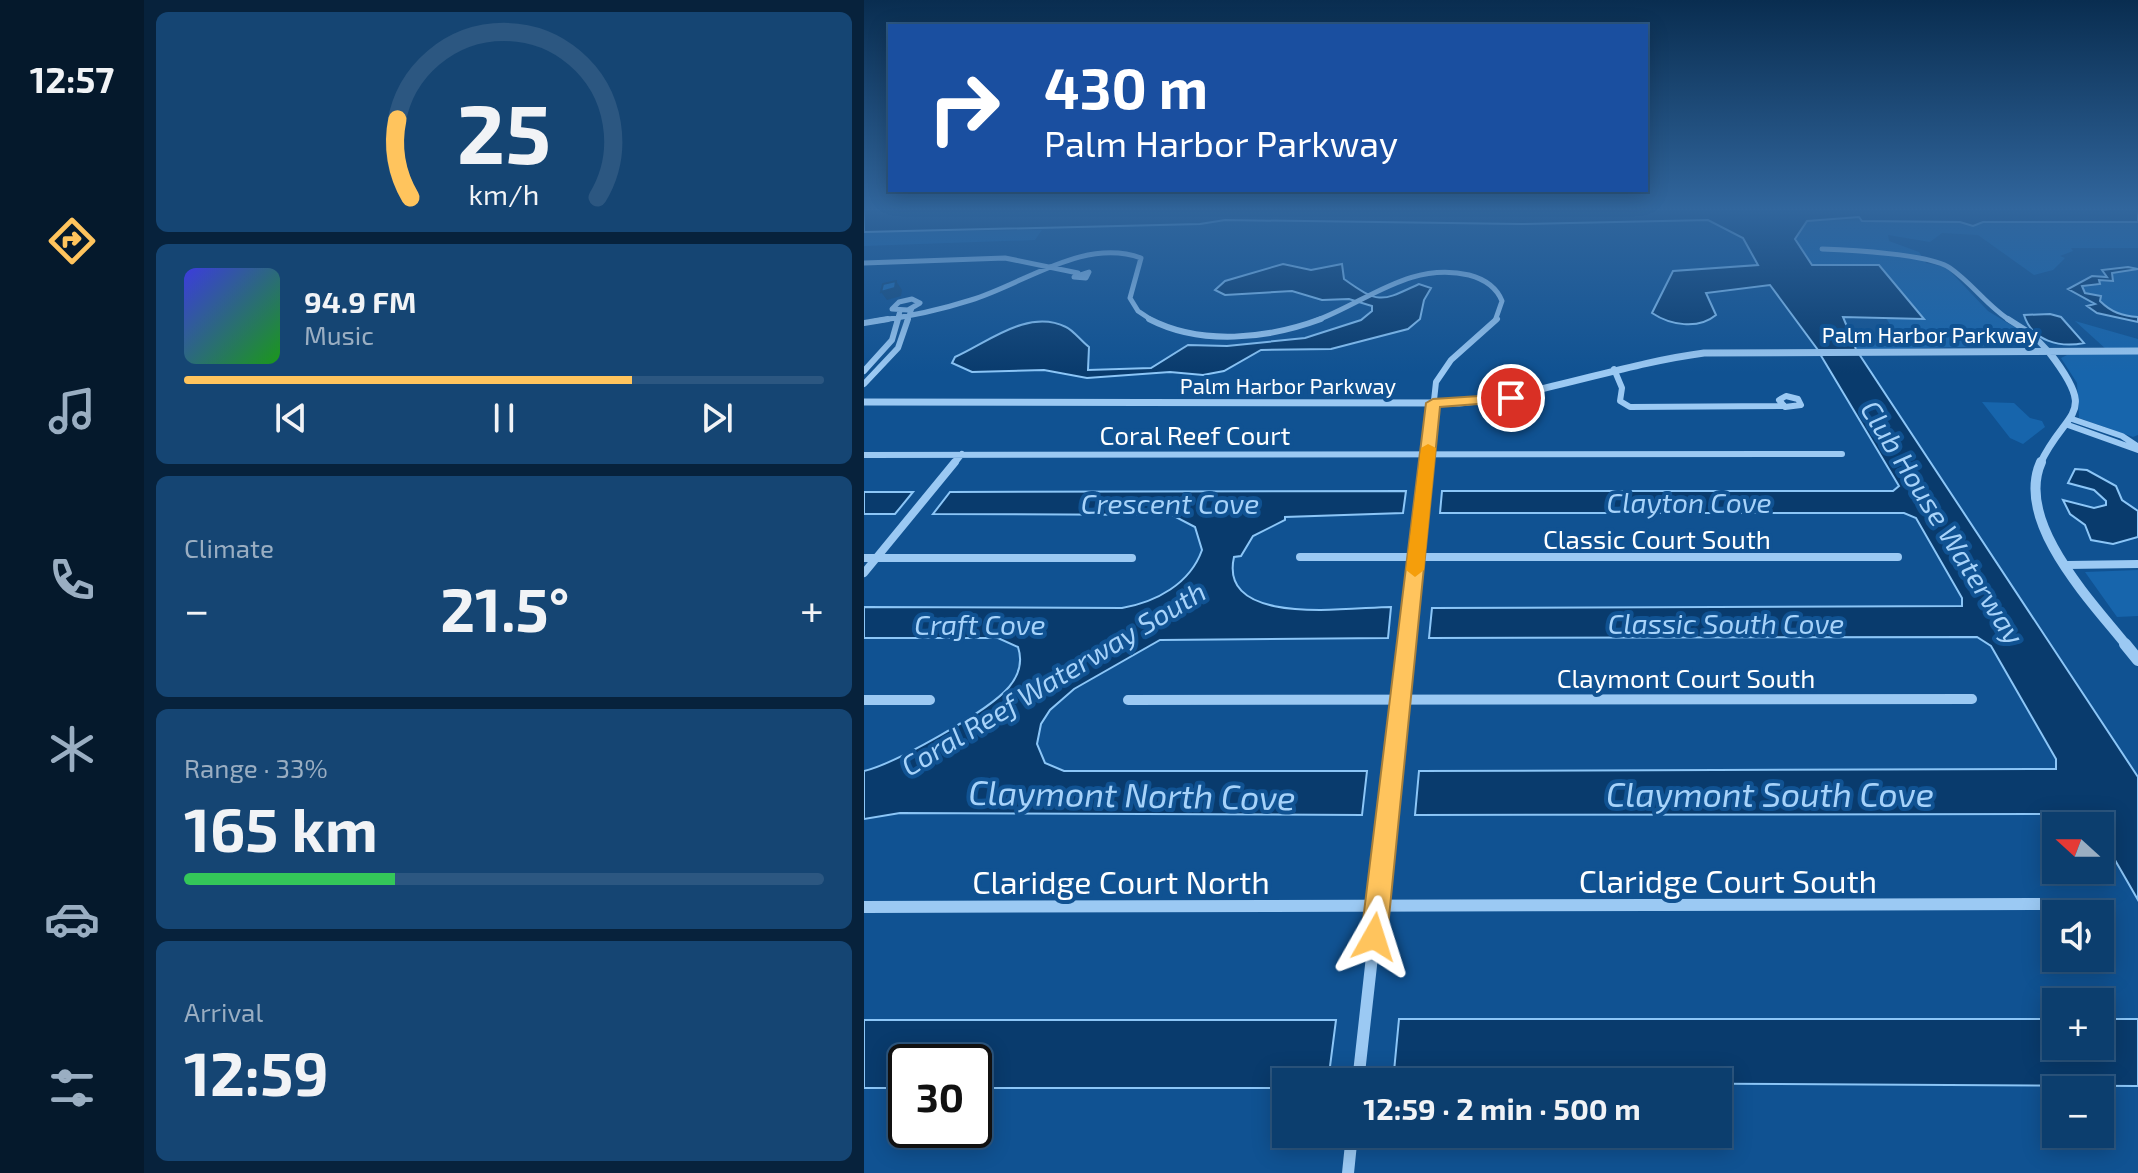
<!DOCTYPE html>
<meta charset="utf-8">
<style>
body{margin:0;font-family:"Exo 2",sans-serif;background:#154573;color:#f1f3f6;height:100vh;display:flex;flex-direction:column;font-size:30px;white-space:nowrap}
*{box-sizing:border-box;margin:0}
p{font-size:26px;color:#9aaec2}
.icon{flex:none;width:44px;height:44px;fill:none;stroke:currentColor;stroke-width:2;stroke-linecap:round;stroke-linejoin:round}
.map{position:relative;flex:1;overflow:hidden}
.side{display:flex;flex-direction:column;gap:12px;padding:12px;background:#07223c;width:720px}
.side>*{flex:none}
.top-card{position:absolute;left:24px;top:24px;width:760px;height:168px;border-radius:0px;box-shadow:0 4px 20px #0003,0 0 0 2px #2c5781;background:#1a4fa0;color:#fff;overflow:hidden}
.needle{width:52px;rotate:291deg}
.controls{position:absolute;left:1178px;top:812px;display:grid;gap:16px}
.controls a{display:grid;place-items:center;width:72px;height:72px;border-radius:0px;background:#0c3e6e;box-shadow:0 4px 20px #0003,0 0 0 2px #2c5781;font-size:40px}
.speed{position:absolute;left:24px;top:1044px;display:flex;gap:16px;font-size:40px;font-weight:700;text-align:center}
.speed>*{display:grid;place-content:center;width:104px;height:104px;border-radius:50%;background:#0c3e6e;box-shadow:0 4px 20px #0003,0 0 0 2px #2c5781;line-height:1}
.speed .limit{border:4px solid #111;border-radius:12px;background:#fff;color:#111}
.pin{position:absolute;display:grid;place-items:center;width:68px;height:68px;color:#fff;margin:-34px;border:4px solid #fff;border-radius:50%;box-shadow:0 2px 8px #0007}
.me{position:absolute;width:88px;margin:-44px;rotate:6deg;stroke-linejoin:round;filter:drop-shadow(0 0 6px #0008)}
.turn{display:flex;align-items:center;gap:28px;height:168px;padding:0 24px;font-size:36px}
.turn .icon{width:104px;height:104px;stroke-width:2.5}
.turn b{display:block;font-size:56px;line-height:68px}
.big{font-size:60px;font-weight:700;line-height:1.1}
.side .widget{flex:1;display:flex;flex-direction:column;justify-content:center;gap:12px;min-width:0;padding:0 28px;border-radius:12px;background:#154573}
.side .dial{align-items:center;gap:0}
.dial svg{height:208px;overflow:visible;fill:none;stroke:#2c5781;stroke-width:7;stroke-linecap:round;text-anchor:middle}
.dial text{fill:#f1f3f6;stroke:none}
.song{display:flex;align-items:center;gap:24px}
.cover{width:96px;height:96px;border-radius:12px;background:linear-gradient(135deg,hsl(240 70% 55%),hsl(120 70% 35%))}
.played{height:8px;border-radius:4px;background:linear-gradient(90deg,#ffc45d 70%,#2c5781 70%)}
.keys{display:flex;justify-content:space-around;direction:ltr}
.heat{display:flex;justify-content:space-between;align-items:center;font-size:44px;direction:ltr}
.charge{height:12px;border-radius:6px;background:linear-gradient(90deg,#34c759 33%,#2c5781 0)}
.trip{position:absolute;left:408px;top:1068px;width:460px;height:80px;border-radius:0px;background:#0c3e6e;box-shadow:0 4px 20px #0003,0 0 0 2px #2c5781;font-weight:700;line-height:80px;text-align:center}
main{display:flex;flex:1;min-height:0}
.tabs{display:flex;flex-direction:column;width:144px;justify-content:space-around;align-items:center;background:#05192c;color:#9aaec2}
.tabs .icon{width:56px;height:56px}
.tabs .current{color:#ffc45d}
.tabs b{font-size:36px;color:#f1f3f6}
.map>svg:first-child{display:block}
</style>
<main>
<nav class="tabs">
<b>12:57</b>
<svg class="icon current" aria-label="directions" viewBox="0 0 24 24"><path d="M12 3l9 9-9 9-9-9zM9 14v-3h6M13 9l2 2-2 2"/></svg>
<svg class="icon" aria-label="music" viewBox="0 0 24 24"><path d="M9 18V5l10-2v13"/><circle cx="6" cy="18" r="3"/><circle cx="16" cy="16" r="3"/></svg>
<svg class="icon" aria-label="phone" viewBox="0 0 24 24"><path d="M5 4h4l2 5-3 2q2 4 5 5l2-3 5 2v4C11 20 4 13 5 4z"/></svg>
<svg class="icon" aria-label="climate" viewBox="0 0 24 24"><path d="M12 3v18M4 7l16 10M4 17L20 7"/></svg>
<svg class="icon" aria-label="car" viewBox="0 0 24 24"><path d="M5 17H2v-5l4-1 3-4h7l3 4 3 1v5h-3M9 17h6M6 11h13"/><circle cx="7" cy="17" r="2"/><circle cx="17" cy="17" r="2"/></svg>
<svg class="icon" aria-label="filters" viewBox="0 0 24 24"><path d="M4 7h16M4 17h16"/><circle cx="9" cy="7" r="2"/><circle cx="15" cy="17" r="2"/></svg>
</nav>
<section class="side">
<div class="widget dial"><svg viewBox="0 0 100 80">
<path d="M14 69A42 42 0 1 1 86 69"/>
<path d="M14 69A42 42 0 0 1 9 39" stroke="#ffc45d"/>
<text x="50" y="56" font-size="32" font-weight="700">25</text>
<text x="50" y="72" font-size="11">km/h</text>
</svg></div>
<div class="widget">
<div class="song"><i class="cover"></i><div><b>94.9 FM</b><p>Music</p></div></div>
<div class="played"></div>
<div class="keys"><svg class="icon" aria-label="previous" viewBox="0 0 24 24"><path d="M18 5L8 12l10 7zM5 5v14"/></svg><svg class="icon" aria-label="pause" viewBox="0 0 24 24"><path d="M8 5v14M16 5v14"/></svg><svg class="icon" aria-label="next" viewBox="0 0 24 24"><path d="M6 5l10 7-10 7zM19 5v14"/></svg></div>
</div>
<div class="widget"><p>Climate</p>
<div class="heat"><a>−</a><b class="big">21.5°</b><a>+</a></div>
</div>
<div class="widget"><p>Range · 33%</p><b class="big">165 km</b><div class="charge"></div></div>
<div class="widget"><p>Arrival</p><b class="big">12:59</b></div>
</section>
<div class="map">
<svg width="1274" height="1173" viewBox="0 0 1274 1173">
<rect width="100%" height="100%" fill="#105292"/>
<path fill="#1765ac" d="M943,220L1274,222V248H1207L1209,251L1196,256L1201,258L1189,270L1170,275L1114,235L1078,233L1066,242L1024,235L1025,241L1055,252L1062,263L1082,267L1124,311L1152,328L1165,345L992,350L988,339L1015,341L1012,334H1032L1022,318H1059L1015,265H948L931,239Z
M178,230L171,240L0,246V232Z
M1274,269V317C1252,316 1225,299 1217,286L1249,278L1248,273Z
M1211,321L1274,339V350H1243Z
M1205,354H1274V435L1269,437L1215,418L1213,383L1197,358Z
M1118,402L1150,403L1166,418L1178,421L1181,427L1159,444L1146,438Z
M1274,570V616L1253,617L1221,572Z"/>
<path fill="#093b6d" stroke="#8cc6f7" stroke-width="2" d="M0,209H1274V222H1119L1109,226L1096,222L998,221L995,217L943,221L931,239L948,265H1015L1060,319L979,317L986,334L1004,335L1006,340L989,339L992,350H954L906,285L842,293L852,315C834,330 806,325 788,313L809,271L894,265L879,238L844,220L657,224L361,220L336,224L0,232Z
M419,264L447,270L478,264L480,279C516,305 518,301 555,284L567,288L560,300L556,319L544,329L467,349L397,350L360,371L339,375L306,372L223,378L180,370L108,372L88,363L91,357C123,343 164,308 202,327C209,330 217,341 225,347L224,370L287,368L324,345L363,346L441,338L497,320L508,311V306L485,299L458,300L428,291L361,295L351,290L361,281Z
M1264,267L1274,269L1248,273L1249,281L1235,280L1236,284L1218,286L1221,293L1237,296L1236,301C1247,312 1258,316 1274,317V322L1233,313L1223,306L1231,304L1204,289L1228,276L1243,277L1238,270Z
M1186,314L1197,317L1220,343C1196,348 1168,341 1160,315Z
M956,354H995L1274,777V900L1236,834V826L1208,814L551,815L555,771L1192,769V759L1127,646L1113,637L565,638L568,608L1098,606V598L1052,518L1040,513H576L578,491H1029L1035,486Z
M1211,469L1223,470L1252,486L1258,500L1274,511V537L1249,544L1227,540L1221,525L1206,514L1199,500L1230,508L1242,505V501L1230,490L1204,483Z
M542,491L539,513L421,517V520L389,536L377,556L370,557C354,628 486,607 527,607L524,638L296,640L210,689L186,710L177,724L173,744L181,763L200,771H503L498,815L36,813L0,819V771C30,764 125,711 145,687C155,675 159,662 154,647L134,638H0V607L258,608C292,602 326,584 338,550L331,527L308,515L69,514L86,492Z
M0,492H49L31,514H0Z
M535,1019H1192V1046H1236V1019H1274V1086L529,1082Z
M0,1020H472L464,1082H422V1088H110V1062H42V1088H0Z"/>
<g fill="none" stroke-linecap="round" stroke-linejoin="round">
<path stroke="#9bc9f3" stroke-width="5" d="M958,249C985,250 1066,254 1086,268C1109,284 1124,307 1147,321
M0,263L141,258L214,273
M225,272L222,278L210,277Z
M48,299L56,303L44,310L28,309L35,302Z
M11,321C43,317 76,310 107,300C160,284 220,237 277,258L266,298L274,311L289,321
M33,321L36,311
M43,321L48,308
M451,321C503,302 546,261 605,275C620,279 632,286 638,301L631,321"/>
<path stroke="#9bc9f3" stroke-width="6" d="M285,319C337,346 403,339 457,319
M1144,319L1169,335L1185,352
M0,323L24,319
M750,369L758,388L756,401L766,407L920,406
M0,371L28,340L34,319
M0,384L34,348L44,319
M922,396L934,399L937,405L921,407L915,400Z
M1208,419L1258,436L1273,446
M1204,425L1274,450
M0,455L978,454
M90,464L98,454
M563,464L572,382L587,360L633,319"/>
<path stroke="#9bc9f3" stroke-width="8" d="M436,557H1034
M0,558H268
M1203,565L1274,564
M0,573L91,462
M543,646L563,462"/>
<path stroke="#9bc9f3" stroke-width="10" d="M0,700H66
M264,700L1108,699
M517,878L543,644"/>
<path stroke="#9bc9f3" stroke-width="12" d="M0,907L1215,904
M494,1082L517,876
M484,1173L488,1134"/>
<path stroke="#9bc9f3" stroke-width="7" d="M0,402L595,403C679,395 757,364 840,353L1274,351
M1176,464C1202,408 1236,418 1185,352"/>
<path stroke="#9bc9f3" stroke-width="10" d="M1177,462C1150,522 1228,602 1263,646"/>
<path stroke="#9bc9f3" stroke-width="12" d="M1261,644L1274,660"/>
</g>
<path fill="#144a7c" d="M32,281L38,290L37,296L23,300L17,292Z"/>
<path fill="#1d6ab1" stroke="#144a7c" stroke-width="2" d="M32,281L31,288L17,292L19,284Z"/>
<linearGradient id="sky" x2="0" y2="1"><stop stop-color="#092d50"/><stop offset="0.56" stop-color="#31669d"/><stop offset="1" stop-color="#31669d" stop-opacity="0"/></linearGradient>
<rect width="1274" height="373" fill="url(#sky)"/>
<path fill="#ffc45d" stroke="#a67f3c" stroke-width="2" d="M647,394L652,395V401L576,407L523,937L519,946L510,950L501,946L497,937L562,403L569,399Z"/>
<path fill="#f59e0b" d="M564,444L572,448L560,570L551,577L542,570L557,448Z"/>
<g text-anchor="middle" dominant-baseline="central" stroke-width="8" stroke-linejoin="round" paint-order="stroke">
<g font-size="22" fill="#fff" stroke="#105292">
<text x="1066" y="334">Palm Harbor Parkway</text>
<text x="424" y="385">Palm Harbor Parkway</text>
</g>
<g font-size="26" fill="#fff" stroke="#105292">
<text x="331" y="434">Coral Reef Court</text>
<text x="793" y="538">Classic Court South</text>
<text x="822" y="677">Claymont Court South</text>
</g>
<g font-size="28" font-style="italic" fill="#a7d3fa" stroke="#105292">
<text x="825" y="502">Clayton Cove</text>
<text x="306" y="503">Crescent Cove</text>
<text transform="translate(1079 522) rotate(58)">Club House Waterway</text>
<text x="862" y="623">Classic South Cove</text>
<text x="116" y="624">Craft Cove</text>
<text transform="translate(189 678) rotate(-31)">Coral Reef Waterway South</text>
</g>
<g font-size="32" fill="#fff" stroke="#105292">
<text x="864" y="880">Claridge Court South</text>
<text x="257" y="881">Claridge Court North</text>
</g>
<g font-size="34" font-style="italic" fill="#a7d3fa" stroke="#105292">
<text x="906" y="793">Claymont South Cove</text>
<text transform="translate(268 794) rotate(1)">Claymont North Cove</text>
</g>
</g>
</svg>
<div class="controls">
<a><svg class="needle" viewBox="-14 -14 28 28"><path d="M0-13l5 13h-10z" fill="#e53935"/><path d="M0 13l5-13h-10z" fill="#9aaec2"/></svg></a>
<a><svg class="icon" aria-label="sound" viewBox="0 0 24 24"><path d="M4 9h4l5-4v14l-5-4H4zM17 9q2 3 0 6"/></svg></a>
<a>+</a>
<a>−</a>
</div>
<div class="speed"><div class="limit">30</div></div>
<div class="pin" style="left:647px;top:398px;background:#d93025"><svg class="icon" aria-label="arrive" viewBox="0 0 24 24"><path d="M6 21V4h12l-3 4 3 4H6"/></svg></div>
<svg class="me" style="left:510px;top:937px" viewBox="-20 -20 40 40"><path d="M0-17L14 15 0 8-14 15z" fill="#ffc45d" stroke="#fff" stroke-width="4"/></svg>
<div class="trip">12:59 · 2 min · 500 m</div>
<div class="top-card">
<div class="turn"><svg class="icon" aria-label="right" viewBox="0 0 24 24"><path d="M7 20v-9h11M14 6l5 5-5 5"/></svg><div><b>430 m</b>Palm Harbor Parkway</div></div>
</div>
</div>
</main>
